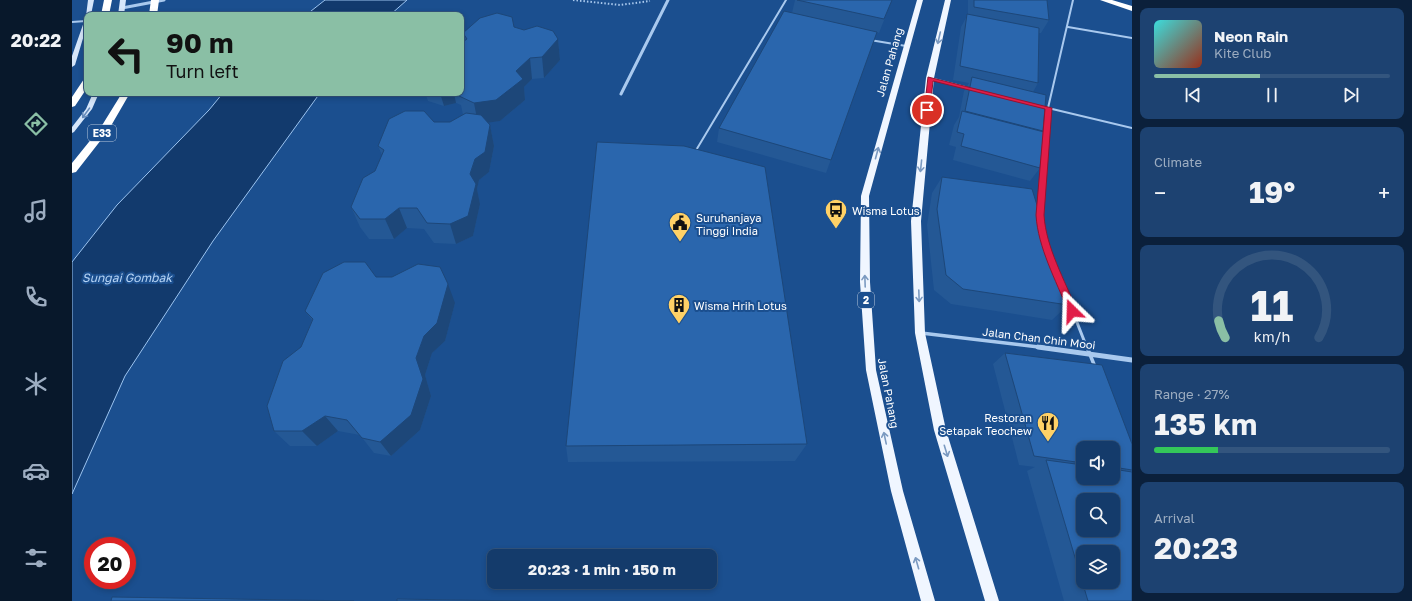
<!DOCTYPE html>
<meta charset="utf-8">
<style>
body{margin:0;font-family:"Golos Text",sans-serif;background:#1d4271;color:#f1f3f6;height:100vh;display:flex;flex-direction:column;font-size:15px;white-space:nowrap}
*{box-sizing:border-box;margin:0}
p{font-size:13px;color:#9dadc1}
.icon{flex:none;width:22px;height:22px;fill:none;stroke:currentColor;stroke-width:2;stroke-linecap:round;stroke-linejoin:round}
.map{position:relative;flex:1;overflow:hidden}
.side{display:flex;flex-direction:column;gap:8px;padding:8px;background:#0b203b;width:280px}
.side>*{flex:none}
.top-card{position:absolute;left:12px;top:12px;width:380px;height:84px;border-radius:8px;box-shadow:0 2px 6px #0003,0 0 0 1px #33557e;background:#8abfa5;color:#111;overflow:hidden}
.tools{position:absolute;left:1004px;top:441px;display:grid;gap:8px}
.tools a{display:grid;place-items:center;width:44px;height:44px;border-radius:8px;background:#143b6b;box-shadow:0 2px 6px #0003,0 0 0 1px #33557e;font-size:20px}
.speed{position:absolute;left:12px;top:537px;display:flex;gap:8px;font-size:20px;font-weight:700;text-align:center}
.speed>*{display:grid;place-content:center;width:52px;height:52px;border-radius:50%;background:#143b6b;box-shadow:0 2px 6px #0003,0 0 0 1px #33557e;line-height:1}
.speed .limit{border:6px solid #d22;background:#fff;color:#111}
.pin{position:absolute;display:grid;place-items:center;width:34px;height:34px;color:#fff;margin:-17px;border:2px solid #fff;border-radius:50%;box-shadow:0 1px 4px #0007}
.me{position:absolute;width:44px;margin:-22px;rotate:338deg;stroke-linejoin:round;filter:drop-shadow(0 0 3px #0008)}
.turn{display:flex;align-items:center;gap:14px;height:84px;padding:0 16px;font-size:18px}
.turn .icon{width:52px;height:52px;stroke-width:2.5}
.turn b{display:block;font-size:28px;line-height:34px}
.big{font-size:30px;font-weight:700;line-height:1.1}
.side .tile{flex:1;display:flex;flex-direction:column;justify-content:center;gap:6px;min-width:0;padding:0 14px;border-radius:8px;background:#1d4271}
.side .dial{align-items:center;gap:0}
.dial svg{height:104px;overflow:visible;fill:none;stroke:#33557e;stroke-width:7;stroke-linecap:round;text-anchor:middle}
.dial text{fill:#f1f3f6;stroke:none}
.song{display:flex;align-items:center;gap:12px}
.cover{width:48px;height:48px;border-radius:6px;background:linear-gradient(135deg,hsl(180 70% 55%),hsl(10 70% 35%))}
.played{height:4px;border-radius:2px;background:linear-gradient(90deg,#8abfa5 45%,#33557e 45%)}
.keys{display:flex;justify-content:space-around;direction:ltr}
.heat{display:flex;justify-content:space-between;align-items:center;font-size:22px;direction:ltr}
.charge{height:6px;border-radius:3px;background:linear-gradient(90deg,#34c759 27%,#33557e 0)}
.trip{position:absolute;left:415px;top:549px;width:230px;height:40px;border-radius:8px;background:#143b6b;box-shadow:0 2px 6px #0003,0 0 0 1px #33557e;font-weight:700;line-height:40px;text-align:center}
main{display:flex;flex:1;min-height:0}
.menu{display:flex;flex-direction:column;width:72px;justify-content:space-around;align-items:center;background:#08182b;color:#9dadc1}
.menu .icon{width:28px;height:28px}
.menu .current{color:#8abfa5}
.menu b{font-size:18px;color:#f1f3f6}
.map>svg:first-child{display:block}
</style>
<main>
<nav class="menu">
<b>20:22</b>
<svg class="icon current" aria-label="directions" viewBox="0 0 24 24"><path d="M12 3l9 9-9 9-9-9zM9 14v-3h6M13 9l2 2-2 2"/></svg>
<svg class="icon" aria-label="music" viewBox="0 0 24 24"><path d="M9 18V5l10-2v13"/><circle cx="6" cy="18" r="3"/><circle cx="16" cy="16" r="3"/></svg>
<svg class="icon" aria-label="phone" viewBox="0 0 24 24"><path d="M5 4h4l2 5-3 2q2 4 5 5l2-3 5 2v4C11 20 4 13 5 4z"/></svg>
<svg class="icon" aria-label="climate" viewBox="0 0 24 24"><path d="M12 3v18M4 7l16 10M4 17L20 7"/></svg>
<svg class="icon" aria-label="car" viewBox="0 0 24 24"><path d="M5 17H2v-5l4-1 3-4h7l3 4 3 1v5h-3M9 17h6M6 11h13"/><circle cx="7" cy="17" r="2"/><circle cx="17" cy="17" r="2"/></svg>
<svg class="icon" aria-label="filters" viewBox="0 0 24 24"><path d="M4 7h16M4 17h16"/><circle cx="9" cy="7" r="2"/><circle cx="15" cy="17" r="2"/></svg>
</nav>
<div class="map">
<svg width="1060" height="601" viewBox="0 0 1060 601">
<rect width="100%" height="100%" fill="#1b4f8f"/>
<path fill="#123a6d" stroke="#9cc4f0" d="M253,0H335L318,15H234Z
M151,93H248L141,241L53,376L0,494V262L45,205L137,110Z"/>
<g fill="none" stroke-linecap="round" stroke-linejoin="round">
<path stroke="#a9c9ee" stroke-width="2" stroke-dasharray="1.5 2" stroke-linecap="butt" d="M501,0L548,5L578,1"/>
<path stroke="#a9c9ee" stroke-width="2" d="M0,22L14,21
M996,27L1060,38
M798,40L834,46
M858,78L897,88
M976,108L1060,128
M623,152L714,0
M973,152L976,108L1001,0"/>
<path stroke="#a9c9ee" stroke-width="3" d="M969,219L973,151
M988,279L1015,348"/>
<path stroke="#a9c9ee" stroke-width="3.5" d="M1015,347L1023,367"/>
<path stroke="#a9c9ee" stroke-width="3" d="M50,8L92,0
M549,94L596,0"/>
<path stroke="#a9c9ee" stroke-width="3.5" d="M849,333L975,348"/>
<path stroke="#a9c9ee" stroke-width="5" d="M966,347L1060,360"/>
<path fill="#d6e6fa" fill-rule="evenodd" d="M16,0H22L19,15H15V25L3,65L0,67V56L14,16Z
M48,0H54L52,15H46Z
M21,93H27L20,109L2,132L0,133V127L14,109Z"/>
<path fill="#f0f6ff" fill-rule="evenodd" d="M845,0H851L797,196L798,282L804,370L831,491L863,601H849L819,491L794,370L788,282L789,196Z
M873,0H879L862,78L849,221L853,333L874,430L927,601H913L862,430L843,333L839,221L854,78Z"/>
<path fill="#fff" fill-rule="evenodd" d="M32,0H40L37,15H29Z
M1028,0H1040L1060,6V11Z
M15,78V88L3,106L0,107V97L12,79Z
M50,93H58L36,131L4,172L0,173V163L29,127Z"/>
<path stroke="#fff" stroke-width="8" d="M81,15L83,0"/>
</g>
<path fill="#245895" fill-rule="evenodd" d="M723,0H820L807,33L805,32L754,173L645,142L647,128L720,13Z
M896,0H975L977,20L969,33H967L966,83L961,92L971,131L970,132L968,168L958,181L881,160L884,147L877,145L882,125L887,117L892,91L897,83L881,80L889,27L896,14Z
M442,27L486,39L488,60L472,78L460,79L452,87L453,100L428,121L416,122L418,125L422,146L417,172L407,180L405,189L408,204L401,236L384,244L362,243L352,229L335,228L322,239H297L288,227L279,207L303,171L310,155L306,146L362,122H378L391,115L389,105L384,103L372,106L356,101L353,93H389L393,41L391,33Z
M870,177L996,305L980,320L879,304L862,290L855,225L860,193Z
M304,277L383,303L373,341L360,353L353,375L359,396L348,430L319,456L302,453L288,435L266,431L245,446H218L202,431L229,347L240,320L233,311Z
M933,353L1060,444V601H992L955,471L963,467L947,465L921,364ZM1011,448H1041V478H1011Z
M735,444L723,461L496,462L494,446Z"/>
<path fill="#1d4779" d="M486,39L488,60L472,78L470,57Z
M458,58L460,79L452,87L453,100L428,121L406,124L402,103Z
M368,93H382L384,103L372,106Z
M418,125L422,146L417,172L407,180L405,189L408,204L401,236L384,244L378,224L398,174L403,159Z
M327,208L335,228L322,239L313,219Z
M376,284L383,303L373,341L360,353L353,375L359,396L348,430L319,456L308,442L344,358L352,336Z
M253,416L266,431L245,446L230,431Z"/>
<path fill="#2a66ad" stroke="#1d4779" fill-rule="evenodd" d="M725,0H820L812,19Z
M902,0H975L977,20L902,7Z
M712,11L805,32L759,160L647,128Z
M425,13L440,17L442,27L452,30L465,26L481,31L486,39L470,57L458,58L444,71L451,79L424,100L402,103L387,96L388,93H389V43L395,39L391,33L408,18Z
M895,14L967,28L966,83L888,66Z
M900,77L974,95L971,131L893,111Z
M333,111H352L362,122H378L394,113L409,115L418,125L413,152L403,159L398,174L404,184L396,216L378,224L355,223L345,208H327L313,219H288L279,207L291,178L303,171L312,150L306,146L317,119Z
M890,111L972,132L968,168L889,146L892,134L885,132Z
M525,142L612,146L693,167L735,444L494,446Z
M870,177L960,189L996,305L891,289L874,275L865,209Z
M272,262H293L304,277H320L346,264L368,267L376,284L365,323L352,336L344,358L351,379L339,415L308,442L290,438L275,420L253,416L230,431H202L195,406L211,361L229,347L241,319L233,311L251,273Z
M933,353L1030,365L1060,444V470L1041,467V448H1011V463L962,456Z
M974,460L1011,465V478H1041V469L1060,472V601H1016ZM1011,500H1041V530H1011ZM1011,552H1041V582H1011Z
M40,597L282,601H39Z
M325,599L448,601H325Z"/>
<defs><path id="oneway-shaft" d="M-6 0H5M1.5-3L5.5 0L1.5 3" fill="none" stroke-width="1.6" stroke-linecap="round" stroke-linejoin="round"/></defs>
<g stroke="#7b9ac1">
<use href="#oneway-shaft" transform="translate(867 38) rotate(103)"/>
<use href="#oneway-shaft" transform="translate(805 153) rotate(-75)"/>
<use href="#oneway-shaft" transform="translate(849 166) rotate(96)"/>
<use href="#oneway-shaft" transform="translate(793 281) rotate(-92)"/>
<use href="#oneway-shaft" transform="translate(847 296) rotate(88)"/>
<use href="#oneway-shaft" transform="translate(813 438) rotate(-102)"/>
<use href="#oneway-shaft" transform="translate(874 451) rotate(73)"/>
<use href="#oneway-shaft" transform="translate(845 563) rotate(-106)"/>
</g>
<use stroke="#668bba" href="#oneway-shaft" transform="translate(14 113) rotate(126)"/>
<path fill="#e11d48" stroke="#92132f" d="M856,77L980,108L972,215C974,248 993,280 1005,311L1004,314H997L996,311C984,280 966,248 964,215L973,109L861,81L858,110L852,112Z"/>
<defs>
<g id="bus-pin" transform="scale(1.15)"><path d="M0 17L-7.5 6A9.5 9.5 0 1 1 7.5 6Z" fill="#ffd166" stroke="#1b4f8f"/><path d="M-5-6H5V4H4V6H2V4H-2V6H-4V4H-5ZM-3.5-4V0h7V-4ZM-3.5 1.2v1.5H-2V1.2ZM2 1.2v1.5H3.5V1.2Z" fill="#111"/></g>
<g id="civic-pin" transform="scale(1.15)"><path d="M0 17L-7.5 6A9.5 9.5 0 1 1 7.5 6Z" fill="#ffd166" stroke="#1b4f8f"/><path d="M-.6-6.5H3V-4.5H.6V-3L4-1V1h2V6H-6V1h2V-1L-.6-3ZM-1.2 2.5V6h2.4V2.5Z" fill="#111"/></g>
<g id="building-pin" transform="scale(1.15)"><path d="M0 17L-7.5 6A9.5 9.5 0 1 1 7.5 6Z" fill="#ffd166" stroke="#1b4f8f"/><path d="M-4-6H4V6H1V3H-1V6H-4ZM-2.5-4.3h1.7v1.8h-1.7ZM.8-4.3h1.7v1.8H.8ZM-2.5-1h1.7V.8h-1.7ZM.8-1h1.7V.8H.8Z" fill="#111"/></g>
<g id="restaurant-pin" transform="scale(1.15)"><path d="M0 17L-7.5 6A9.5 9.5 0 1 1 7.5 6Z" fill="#ffd166" stroke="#1b4f8f"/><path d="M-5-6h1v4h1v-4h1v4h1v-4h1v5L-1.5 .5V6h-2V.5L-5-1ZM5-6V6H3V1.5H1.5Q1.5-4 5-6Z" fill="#111"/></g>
</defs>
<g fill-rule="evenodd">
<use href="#bus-pin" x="764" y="210"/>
<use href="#civic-pin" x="608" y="223"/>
<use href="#building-pin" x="607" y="305"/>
<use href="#restaurant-pin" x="976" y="423"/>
</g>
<g text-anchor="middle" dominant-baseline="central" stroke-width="4" stroke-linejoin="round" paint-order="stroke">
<g fill="#1b4f8f" stroke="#bbcadd" stroke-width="1">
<rect x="16" y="125" width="28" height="16" rx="3"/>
<rect x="786" y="292" width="16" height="16" rx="3"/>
</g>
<g font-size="10" font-weight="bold" fill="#fff">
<text x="30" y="133">E33</text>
<text x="794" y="300">2</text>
</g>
<g font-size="11" fill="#fff" stroke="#1b4f8f">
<text transform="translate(817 62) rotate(-74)">Jalan Pahang</text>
<text transform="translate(967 338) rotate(7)">Jalan Chan Chin Mooi</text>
<text transform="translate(817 393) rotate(79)">Jalan Pahang</text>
</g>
<g font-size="11" fill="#fff" stroke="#1b4f8f" text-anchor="start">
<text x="780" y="210">Wisma Lotus</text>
<text x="624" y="217">Suruhanjaya<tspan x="624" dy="13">Tinggi India</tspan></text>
<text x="622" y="305">Wisma Hrih Lotus</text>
<text x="960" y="417" text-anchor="end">Restoran<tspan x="960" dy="13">Setapak Teochew</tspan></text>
</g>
<g font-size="12" font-style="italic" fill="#b5d3f5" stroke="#1b4f8f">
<text x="55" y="277">Sungai Gombak</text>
</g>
</g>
</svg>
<div class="tools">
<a><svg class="icon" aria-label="sound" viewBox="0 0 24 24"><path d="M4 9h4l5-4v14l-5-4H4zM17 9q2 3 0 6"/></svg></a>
<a><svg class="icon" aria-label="search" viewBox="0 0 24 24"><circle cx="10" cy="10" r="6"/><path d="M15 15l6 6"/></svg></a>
<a><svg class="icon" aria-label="layers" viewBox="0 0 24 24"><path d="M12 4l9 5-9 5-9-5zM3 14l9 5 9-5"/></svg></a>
</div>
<div class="speed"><div class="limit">20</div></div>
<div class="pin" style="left:855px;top:110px;background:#d93025"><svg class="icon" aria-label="arrive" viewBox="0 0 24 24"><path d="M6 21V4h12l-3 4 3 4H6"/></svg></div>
<svg class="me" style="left:1000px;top:311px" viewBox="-20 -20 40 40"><path d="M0-17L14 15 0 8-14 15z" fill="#e11d48" stroke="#fff" stroke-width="4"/></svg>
<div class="trip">20:23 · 1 min · 150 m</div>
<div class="top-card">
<div class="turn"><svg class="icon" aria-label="left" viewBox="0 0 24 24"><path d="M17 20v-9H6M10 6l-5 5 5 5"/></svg><div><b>90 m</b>Turn left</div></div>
</div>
</div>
<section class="side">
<div class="tile">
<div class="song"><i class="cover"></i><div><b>Neon Rain</b><p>Kite Club</p></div></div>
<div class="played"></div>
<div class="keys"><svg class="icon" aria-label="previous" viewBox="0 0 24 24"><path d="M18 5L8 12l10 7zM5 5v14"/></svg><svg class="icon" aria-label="pause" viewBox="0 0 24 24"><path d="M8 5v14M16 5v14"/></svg><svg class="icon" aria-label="next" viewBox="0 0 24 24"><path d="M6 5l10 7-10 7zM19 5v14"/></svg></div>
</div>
<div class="tile"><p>Climate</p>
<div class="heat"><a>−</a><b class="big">19°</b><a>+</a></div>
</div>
<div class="tile dial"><svg viewBox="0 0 100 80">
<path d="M14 69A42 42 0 1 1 86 69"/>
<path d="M14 69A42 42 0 0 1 9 56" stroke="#8abfa5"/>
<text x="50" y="56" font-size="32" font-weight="700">11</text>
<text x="50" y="72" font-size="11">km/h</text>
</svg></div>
<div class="tile"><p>Range · 27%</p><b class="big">135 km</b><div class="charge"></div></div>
<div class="tile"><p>Arrival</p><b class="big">20:23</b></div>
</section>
</main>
